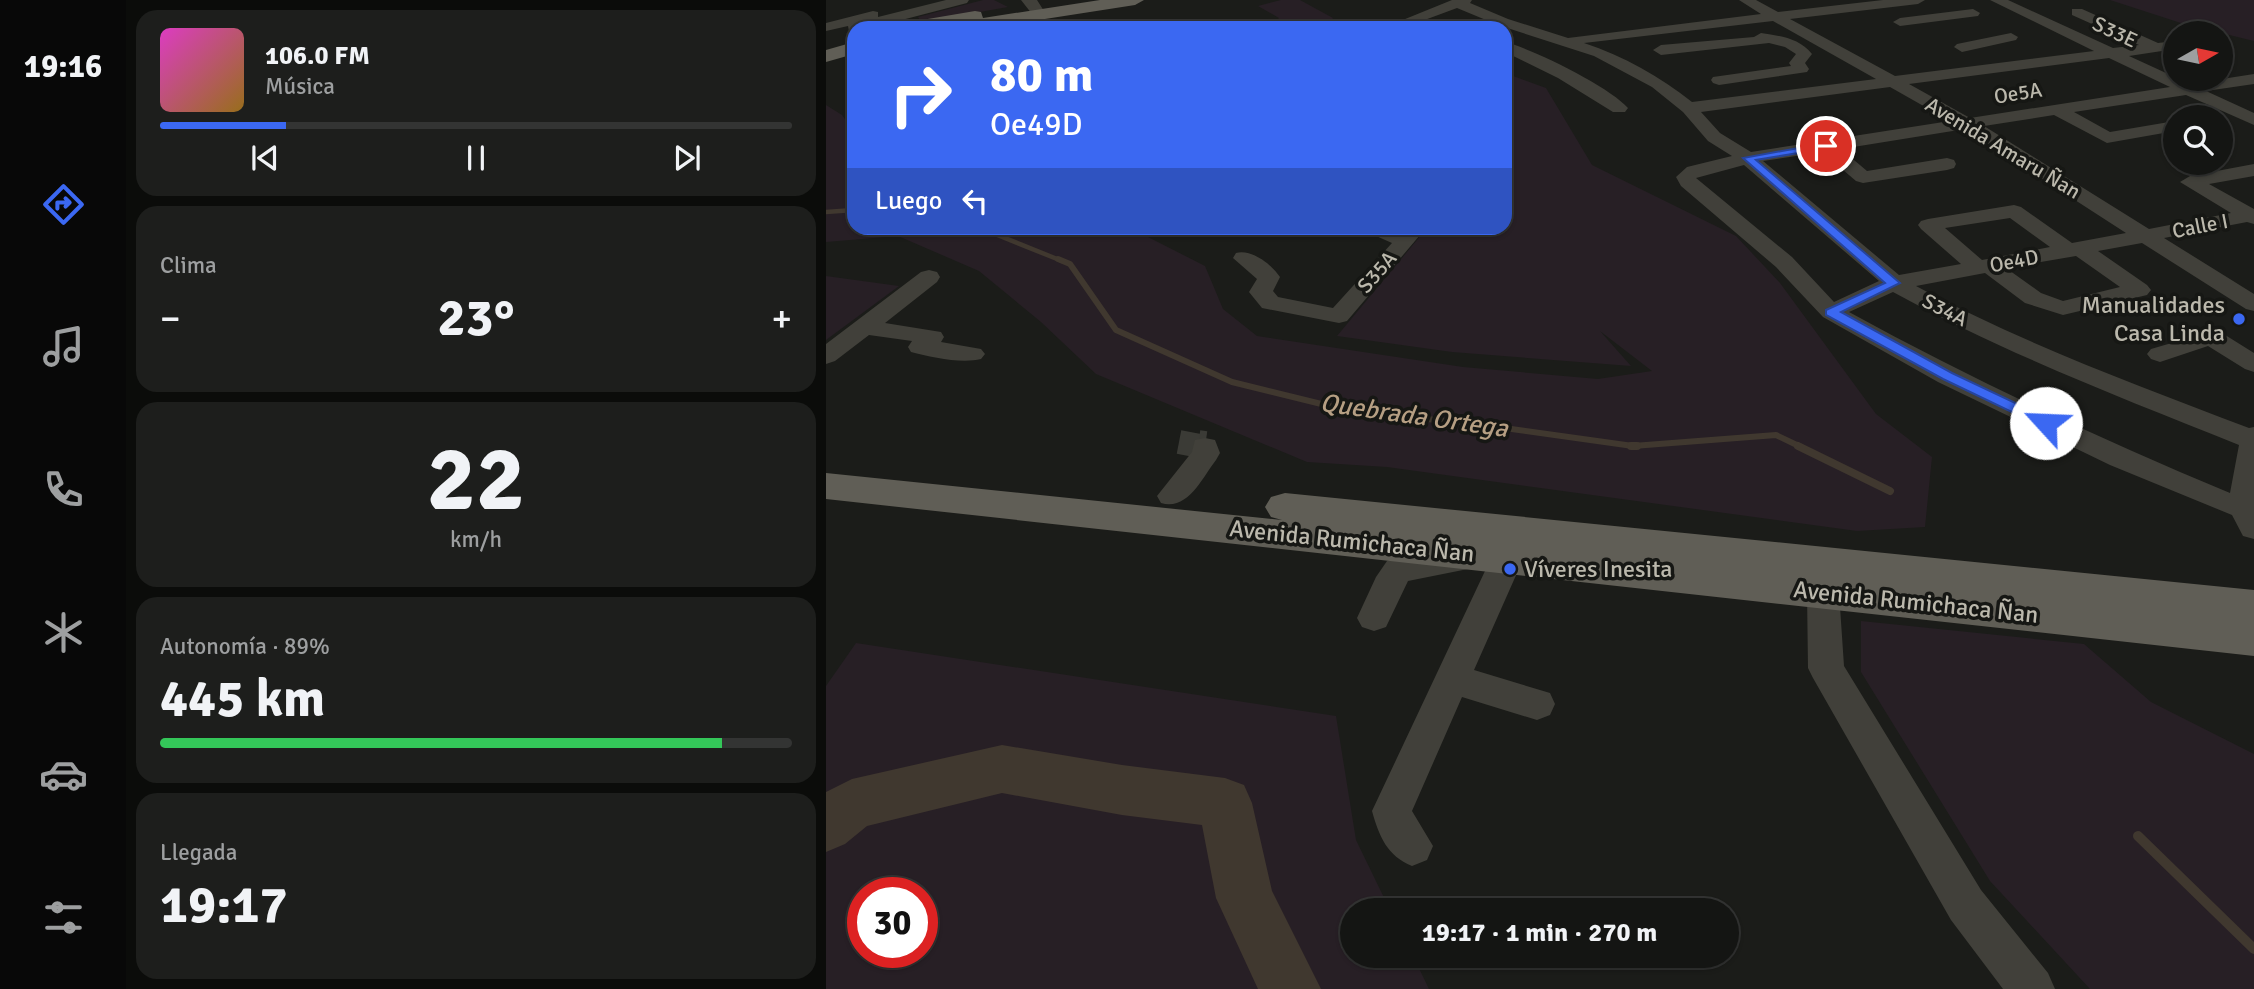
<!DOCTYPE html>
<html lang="es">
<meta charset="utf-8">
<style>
body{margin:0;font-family:Signika,sans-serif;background:#1d1e1c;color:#f1f3f6;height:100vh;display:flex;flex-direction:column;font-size:26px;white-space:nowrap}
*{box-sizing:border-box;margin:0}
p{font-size:23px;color:#9d9fa0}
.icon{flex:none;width:38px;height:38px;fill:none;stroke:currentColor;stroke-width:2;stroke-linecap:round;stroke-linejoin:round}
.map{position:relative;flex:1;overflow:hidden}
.sheet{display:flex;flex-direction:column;gap:10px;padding:10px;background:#0b0c0a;width:700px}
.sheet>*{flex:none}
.hud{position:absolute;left:21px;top:21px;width:665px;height:214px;border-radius:21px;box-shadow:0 2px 5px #0004,0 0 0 2px #333433;background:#3b68f2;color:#fff;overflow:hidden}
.needle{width:46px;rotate:81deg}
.buttons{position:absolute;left:1337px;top:21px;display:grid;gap:14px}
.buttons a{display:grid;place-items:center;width:70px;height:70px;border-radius:50%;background:#141513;box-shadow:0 2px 5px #0004,0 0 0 2px #333433;font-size:35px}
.speed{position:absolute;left:21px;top:877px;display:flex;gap:14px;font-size:35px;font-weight:700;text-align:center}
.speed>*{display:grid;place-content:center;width:91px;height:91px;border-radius:50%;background:#141513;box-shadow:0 2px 5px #0004,0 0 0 2px #333433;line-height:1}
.speed .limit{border:10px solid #d22;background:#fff;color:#111}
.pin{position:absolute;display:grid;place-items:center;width:60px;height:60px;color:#fff;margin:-30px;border:4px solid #fff;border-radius:50%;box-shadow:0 2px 7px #0007}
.me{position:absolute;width:77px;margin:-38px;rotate:295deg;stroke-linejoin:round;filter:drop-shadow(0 0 5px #0008)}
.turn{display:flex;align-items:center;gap:24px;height:147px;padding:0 28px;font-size:32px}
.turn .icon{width:91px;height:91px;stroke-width:2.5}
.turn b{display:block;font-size:49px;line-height:60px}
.then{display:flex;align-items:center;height:66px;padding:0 28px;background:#0003;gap:14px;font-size:26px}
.big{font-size:52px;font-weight:700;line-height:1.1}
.sheet .card{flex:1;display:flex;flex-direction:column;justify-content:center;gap:10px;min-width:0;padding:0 24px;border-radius:21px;background:#1d1e1c}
.sheet .dial{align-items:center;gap:0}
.dial b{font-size:91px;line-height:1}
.song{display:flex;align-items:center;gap:21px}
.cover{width:84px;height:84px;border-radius:10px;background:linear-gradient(135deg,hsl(310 70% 55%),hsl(40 70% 35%))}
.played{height:7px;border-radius:4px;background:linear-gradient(90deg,#3b68f2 20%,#333433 20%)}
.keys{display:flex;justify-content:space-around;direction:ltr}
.heat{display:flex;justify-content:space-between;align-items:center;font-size:38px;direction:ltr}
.charge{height:10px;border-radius:5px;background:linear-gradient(90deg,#34c759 89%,#333433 0)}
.trip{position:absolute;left:514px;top:898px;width:399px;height:70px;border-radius:35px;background:#141513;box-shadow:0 2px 5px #0004,0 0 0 2px #333433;font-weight:700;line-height:70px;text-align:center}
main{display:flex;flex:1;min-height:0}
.menu{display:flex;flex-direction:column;width:126px;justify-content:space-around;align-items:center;background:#080808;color:#9d9fa0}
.menu .icon{width:49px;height:49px}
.menu .on{color:#3b68f2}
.menu b{font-size:32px;color:#f1f3f6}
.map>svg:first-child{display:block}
</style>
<main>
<nav class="menu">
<b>19:16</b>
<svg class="icon on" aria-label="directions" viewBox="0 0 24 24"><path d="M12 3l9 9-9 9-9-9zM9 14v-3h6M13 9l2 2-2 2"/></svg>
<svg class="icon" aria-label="music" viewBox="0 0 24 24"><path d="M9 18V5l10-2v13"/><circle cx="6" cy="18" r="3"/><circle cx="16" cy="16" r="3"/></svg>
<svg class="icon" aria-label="phone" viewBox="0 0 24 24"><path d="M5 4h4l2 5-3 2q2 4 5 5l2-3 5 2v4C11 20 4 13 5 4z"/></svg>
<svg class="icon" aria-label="climate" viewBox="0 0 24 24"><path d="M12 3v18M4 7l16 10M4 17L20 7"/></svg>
<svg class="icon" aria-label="car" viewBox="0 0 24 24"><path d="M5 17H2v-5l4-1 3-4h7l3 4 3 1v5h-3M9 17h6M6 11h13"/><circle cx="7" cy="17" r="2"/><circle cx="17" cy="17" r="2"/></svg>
<svg class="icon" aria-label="filters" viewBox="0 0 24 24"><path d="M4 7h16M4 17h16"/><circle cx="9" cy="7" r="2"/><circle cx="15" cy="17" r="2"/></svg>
</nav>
<section class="sheet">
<div class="card">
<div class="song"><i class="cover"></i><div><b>106.0 FM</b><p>Música</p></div></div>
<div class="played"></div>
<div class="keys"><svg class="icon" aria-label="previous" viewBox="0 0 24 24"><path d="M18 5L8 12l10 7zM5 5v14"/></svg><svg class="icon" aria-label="pause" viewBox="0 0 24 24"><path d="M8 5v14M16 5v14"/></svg><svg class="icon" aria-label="next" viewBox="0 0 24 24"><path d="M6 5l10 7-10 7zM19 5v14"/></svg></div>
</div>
<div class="card"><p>Clima</p>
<div class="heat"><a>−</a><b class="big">23°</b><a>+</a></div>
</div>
<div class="card dial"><b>22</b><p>km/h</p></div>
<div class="card"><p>Autonomía · 89%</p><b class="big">445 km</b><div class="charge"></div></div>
<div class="card"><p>Llegada</p><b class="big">19:17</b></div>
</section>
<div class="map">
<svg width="1428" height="989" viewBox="0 0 1428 989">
<rect width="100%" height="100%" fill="#1b1c19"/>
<path fill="#271f25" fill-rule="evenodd" d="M157,0H168L182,7L64,28L94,20L92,17Z
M455,0H474L507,18L500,28H443L453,18L432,6Z
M1284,0H1428V41L1358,24Z
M679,73L720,88L766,165L910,236L954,283L1050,414L1106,457L1099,527L1031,531L561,467L481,462L270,374L215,322L153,271L72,236L0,242V105L16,115L28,132V228H293L322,237L379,266L397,309L431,336L637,367L772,379L826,371L774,331L805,366L626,352L511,336L601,228H679Z
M0,276L73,286L0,340Z
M1035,621L1258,644L1325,702L1428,754V989H1264L1164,881L1035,672Z
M30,643L510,716L530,840L564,910H527V956H587L603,989H0V686ZM96,892V952H37V892Z"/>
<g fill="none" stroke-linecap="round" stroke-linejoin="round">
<path stroke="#40382f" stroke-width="4.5" d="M0,212L28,210
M154,228L236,261"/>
<path stroke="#40382f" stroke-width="6" d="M232,259L244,264L290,330L406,382L528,412L642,423L807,446L950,435L975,447"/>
<path stroke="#40382f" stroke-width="8" d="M805,446H811
M972,446L1064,491"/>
<path stroke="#40382f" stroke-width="10" d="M1312,836L1428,949"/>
<path fill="#40382f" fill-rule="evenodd" d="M176,745L296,765L399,778L418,785L426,803L446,891L495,989H432L390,898L376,825L296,815L176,793L41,826L19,844L0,852V792L26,779Z"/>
<path stroke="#3b3b36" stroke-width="24" stroke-dasharray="24 12" stroke-linecap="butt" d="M353,442L379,447"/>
<path stroke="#3b3b36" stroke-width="32" stroke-dasharray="32 16" stroke-linecap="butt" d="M372,446L379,447"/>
<path fill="#41403a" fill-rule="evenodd" d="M120,0H143L141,3L45,28H28V32L23,31L22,26L0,31V23L47,11L52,12V17Z
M195,0H211L218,11L216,14H206Z
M626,0H646L644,3L682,19L742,38L935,14L913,0H930L952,12L1057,0H1099L1092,4L964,19L1069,76L1268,51L1164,0H1182L1287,48L1313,45L1246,15V9H1256L1332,43L1349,41V49L1303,56L1364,84L1428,74V84L1380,91L1428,113V125L1360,95L1248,112L1284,132L1349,121V131L1281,143L1228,115L1158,126L1323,229L1405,213L1354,182L1364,176L1428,164V176L1383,184L1428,209V224L1421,222L1338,238L1428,294V311L1420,309L1316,243L1272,251L1321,285L1325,290L1321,295L1237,315L1199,303L1159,273L1090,286C1196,343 1310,385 1423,428L1428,427V539L1417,536L1406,515L1284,465L1112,382L997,317L950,267L855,186L850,177L861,167L906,156L882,141L857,112L826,87L768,56L672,25L631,8L577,28H557ZM947,21L1050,79L866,102C834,77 798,56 758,43ZM1283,58L1344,87L1144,118L1083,84ZM1064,87L1124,121L925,152L894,133L875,112ZM1139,129L1300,233L1246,243L1195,207L1188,205L1102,219L1095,221L1092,225L1095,229L1135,264L1073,275L937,161L996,152L1030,181L1037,183L1121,170L1128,168L1130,164L1128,160L1121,158L1041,171L1015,149ZM918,165L1053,281L1008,302L966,257L870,178ZM1184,218L1224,247L1156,260L1119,228ZM1250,256L1294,287L1237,301L1215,293L1180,268ZM1067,292C1178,353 1296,398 1413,445L1404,493C1274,439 1147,380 1023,312Z
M1147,9L1154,13L1152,16L1074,26L1067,22L1074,18Z
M935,33C954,36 973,38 986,54L979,63L983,69L981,72L893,85L887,83L885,80L887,77L965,66L963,63L970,54L959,47L943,43L835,55L827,50L835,45L928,37Z
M1185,33L1192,37L1190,40L1136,52L1128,47L1131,44Z
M679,42C707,49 784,87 802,108L799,112H787L732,78L679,52Z
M538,228H565L575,231L579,228H600L521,321L513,323L436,308L423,292L431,279L407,258L410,253C426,249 445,264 454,277L447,291L452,297L507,308L566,243L541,232Z
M103,270L111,272L114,277L111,282L59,323L115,332L118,337L115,342L155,349L159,354L155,359C135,364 105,357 85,352L82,347L86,341L43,335L9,361L0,364V344L95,272Z
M1387,331L1396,333L1428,353V372L1419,369L1382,346L1334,362L1325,359L1321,354L1325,349Z
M379,438L389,440L394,453L390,460C376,478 362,511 335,503L331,496L366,452L369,440Z
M691,526L702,529L707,537L648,670L724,693L729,704L724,715L711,720L636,697L586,811L607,846L601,860L586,866C561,856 553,836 546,811L675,537L680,529Z
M636,548L647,552L652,560L647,568L582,581L560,627L548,631L536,627L531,618L550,577L561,561Z
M997,579L1009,583L1013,592L1018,666L1155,890L1222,973L1229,989H1177L1125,920L987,678L982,668L981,592L985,583Z"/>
<path fill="#605e56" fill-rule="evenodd" d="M274,0H318L309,5L161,28H75L84,22L149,11L155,12L157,18Z
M28,42V54L0,62V50Z
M0,473L456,520L445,517L439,507L445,497L459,493L1428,590V656L0,499Z"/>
</g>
<path fill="#3b68f2" stroke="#26449d" stroke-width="2" d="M1000,143L1003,144V148L930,160L1074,283L1015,312L1126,373L1225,420L1227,423L1225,426H1215L1117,379L1000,315V310L1059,283L917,158Z"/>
<g fill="#3b68f2" stroke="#161714" stroke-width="2.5">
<circle cx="1413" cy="319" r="7"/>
<circle cx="684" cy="569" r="7"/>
</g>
<g text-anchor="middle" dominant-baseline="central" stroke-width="7" stroke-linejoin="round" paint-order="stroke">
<g font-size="21" fill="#bbb8ac" stroke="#161714">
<text transform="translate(1289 32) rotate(25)">S33E</text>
<text transform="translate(1192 93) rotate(-9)">Oe5A</text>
<text transform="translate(1177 148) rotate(31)">Avenida Amaru Ñan</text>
<text transform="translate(1374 226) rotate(-11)">Calle I</text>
<text transform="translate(1188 261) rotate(-11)">Oe4D</text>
<text transform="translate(551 272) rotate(-49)">S35A</text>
<text transform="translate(1119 310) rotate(27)">S34A</text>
</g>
<g font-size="24" fill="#bbb8ac" stroke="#161714" text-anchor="end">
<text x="1399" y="305">Manualidades<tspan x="1399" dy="28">Casa Linda</tspan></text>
<text x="698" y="569" text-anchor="start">Víveres Inesita</text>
</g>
<g font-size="24" fill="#bbb8ac" stroke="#161714">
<text transform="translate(526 541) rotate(6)">Avenida Rumichaca Ñan</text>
<text transform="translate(1090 602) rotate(6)">Avenida Rumichaca Ñan</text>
</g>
<g font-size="26" font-style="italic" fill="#b69f83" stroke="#161714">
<text transform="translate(588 416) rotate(8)">Quebrada Ortega</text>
</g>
</g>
</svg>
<div class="buttons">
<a><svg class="needle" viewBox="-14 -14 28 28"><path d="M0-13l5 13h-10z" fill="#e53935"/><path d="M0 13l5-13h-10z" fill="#9d9fa0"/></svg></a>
<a><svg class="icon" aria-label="search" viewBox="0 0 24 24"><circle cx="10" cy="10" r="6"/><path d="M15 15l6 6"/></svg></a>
</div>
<div class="speed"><div class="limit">30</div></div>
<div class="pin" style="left:1000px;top:146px;background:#d93025"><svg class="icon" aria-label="arrive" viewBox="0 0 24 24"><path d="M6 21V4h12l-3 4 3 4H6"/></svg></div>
<svg class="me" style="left:1220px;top:423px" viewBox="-20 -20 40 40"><circle r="19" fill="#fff"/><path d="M0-13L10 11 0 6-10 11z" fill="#3b68f2"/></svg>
<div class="trip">19:17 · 1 min · 270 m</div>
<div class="hud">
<div class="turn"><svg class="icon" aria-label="right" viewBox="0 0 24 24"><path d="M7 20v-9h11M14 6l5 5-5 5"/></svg><div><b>80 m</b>Oe49D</div></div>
<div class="then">Luego<svg class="icon" aria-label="left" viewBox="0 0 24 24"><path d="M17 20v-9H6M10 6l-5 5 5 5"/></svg></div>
</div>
</div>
</main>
